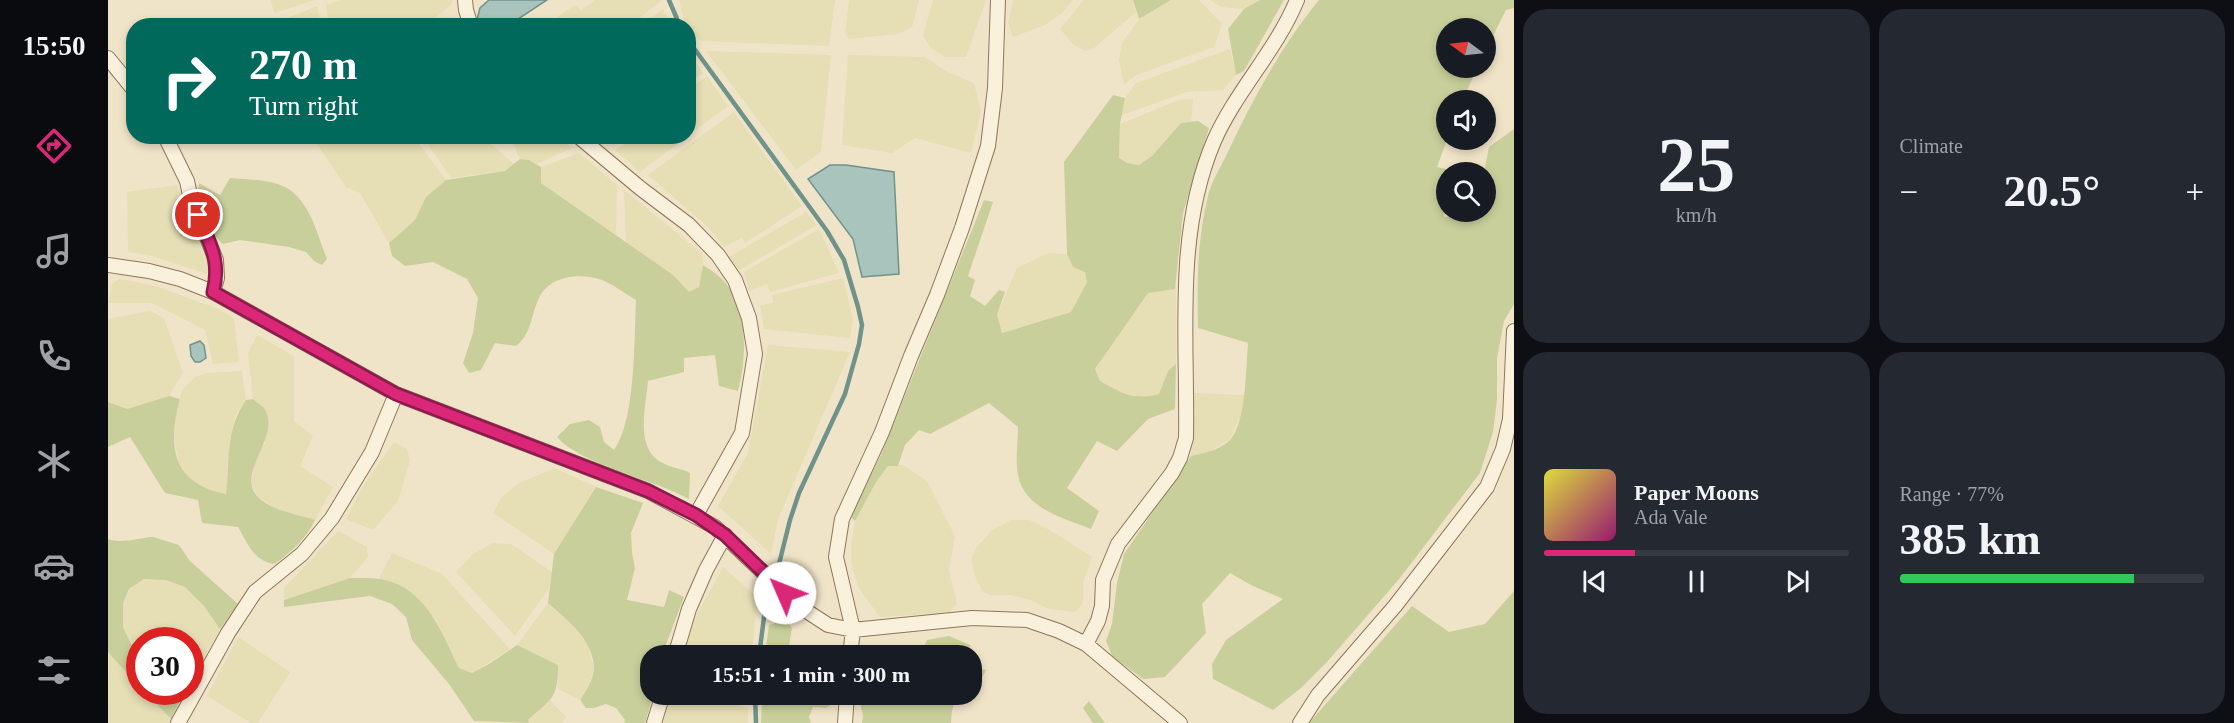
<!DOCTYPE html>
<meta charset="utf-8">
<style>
body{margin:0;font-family:"Times New Roman",serif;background:#242831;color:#f1f3f6;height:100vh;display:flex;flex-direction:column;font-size:22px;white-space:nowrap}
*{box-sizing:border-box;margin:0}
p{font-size:20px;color:#9ea1a6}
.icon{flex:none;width:33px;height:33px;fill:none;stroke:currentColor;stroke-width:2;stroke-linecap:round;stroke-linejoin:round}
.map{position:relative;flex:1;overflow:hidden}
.sheet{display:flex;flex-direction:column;gap:9px;padding:9px;background:#0d0f14;width:720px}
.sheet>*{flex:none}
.top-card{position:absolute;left:18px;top:18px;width:570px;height:126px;border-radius:24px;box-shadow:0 3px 9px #0003;background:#00695c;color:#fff;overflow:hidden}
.needle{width:39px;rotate:285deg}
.controls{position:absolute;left:1328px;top:18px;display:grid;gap:12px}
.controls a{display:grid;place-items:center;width:60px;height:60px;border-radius:50%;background:#171b24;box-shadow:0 3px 9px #0003;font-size:30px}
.speed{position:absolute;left:18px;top:627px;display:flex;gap:12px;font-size:30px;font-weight:700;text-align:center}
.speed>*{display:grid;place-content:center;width:78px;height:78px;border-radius:50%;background:#171b24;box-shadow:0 3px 9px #0003;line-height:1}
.speed .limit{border:9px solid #d22;background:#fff;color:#111}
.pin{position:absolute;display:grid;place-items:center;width:51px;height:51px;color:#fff;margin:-26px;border:3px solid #fff;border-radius:50%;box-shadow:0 2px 6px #0007}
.me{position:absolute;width:66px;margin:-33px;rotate:314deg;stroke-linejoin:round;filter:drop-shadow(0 0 4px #0008)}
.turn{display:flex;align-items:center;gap:21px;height:126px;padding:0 24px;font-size:27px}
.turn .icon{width:78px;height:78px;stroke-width:2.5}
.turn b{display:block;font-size:42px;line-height:51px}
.big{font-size:45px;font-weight:700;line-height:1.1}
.sheet .card{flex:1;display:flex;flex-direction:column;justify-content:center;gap:9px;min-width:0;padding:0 21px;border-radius:24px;background:#242831}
.sheet .dial{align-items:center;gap:0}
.dial b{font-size:78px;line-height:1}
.song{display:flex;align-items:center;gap:18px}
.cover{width:72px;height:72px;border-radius:9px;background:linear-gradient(135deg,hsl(60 70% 55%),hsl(320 70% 35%))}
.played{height:6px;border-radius:3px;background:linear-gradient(90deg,#db2777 30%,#363941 30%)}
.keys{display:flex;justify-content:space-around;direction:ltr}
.heat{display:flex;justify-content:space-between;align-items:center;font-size:33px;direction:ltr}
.charge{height:9px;border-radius:4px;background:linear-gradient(90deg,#34c759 77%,#363941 0)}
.sheet .tiles{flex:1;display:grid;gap:9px;grid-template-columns:repeat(2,1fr)}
.trip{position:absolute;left:532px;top:645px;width:342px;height:60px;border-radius:24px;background:#171b24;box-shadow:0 3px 9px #0003;font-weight:700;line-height:60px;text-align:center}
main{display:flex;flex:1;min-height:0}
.tabs{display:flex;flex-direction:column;width:108px;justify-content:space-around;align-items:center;background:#090b0e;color:#9ea1a6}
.tabs .icon{width:42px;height:42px}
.tabs .selected{color:#db2777}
.tabs b{font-size:27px;color:#f1f3f6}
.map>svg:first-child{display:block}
</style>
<main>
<nav class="tabs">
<b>15:50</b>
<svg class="icon selected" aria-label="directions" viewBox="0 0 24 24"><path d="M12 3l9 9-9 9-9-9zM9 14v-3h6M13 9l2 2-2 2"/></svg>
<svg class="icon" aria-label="music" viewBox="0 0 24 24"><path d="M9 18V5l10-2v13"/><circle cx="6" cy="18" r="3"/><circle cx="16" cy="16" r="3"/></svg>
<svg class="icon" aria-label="phone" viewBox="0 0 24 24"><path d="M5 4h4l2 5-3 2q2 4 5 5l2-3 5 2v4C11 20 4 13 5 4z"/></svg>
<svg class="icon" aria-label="climate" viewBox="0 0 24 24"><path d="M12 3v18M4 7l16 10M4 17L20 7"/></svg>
<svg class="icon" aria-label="car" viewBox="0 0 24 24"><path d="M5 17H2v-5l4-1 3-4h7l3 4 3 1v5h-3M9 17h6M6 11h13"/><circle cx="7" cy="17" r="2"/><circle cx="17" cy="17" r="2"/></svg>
<svg class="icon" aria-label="filters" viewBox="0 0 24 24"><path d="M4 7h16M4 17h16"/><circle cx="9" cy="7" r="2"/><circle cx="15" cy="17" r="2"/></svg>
</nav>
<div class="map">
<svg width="1406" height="723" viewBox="0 0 1406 723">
<rect width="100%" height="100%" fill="#f0e4c8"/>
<path fill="#e6deb5" d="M163,0H207L166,13Z
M233,0H345L343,5L318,25H221L218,5Z
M487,0H552L553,1L522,25H437L467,5L473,10Z
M571,0H727L721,46L593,41L581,29L580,26L577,25Z
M741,0H811L804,27L791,34L741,39L737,34Z
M825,0H878L858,57H837L823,48L815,36Z
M905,0H965L954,13L937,25L905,37L900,23Z
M976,0H1025L1028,12L985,49L977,51L966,45L952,29Z
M1063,0H1091L1114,24L1106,47L1028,75L1016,85L1011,60L1014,43L1031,19Z
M1102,0H1152L1136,9L1113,7Z
M209,6L213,25H166L167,23Z
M555,9L564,25H534Z
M1122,49L1128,75L1115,90L1079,92L1014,115L1017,98L1028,83Z
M598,51L723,55L713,152L688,170Z
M740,55L817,57L836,70L866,83L873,111L863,153L807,138L784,153L734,145Z
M585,59L595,73L581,83V62Z
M599,76L620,106L581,135V89Z
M1085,99L1083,122L1073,123L1044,156L1031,165L1019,163L1011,159L1012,124L1071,100Z
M626,112L694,206L637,243L634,238L616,247L599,226L540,175Z
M204,137H306L338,180L318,197L307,220L281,243L252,193L238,187Z
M315,137H375L407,165L397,171L343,178Z
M403,137H452L464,148L429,164L421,160L412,159Z
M520,137H579L532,172L507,150L522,141Z
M471,153L509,185L508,236L433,183V167Z
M69,185L102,265L99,274L41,255L20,252L19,192Z
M516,190L594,253L595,265L591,287L581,293L565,275L518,243Z
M698,212L709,225L630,271L621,257Z
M711,229L731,273L662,292L659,284L641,291L636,272Z
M940,253L959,254L965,267L977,271L979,282L963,312L893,333L889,315L909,268Z
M735,278L745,319L742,338L656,329L652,305L665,303L664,295Z
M11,279L44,285L114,310L126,319L131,362L105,364L97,330L44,303H0L4,284Z
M1068,285V364L1060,371L1051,394L1034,399L1011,392L992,381L987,369L1040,293Z
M42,311L56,318L75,373L61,396L19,409L0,402V319Z
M149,335L186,356V421L205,436L192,466L225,487L207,520L169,509L150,497L143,484L147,460L157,443L156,409L145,399L140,353Z
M660,345L742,352L670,519L663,554L610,506L640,453Z
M134,371L138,400L128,415L123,434L119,470V494L102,491L83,482L71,463L66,438L68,416L74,390L87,377L100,373Z
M1086,393L1136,395L1133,414L1122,439L1101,452L1083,456Z
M286,442L299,449L302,461L290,501L265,530L238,519L253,489Z
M795,465L819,481L847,536L841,570L849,603L841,613L772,617L750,587L743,562V545L747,521L768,482L780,466Z
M447,468L488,487L446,554L385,513L393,498L411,483Z
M903,520H921L940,529L984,557L975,583V603L967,612L941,609L922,600L902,595H882L874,591L867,576L863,559L869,547L884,530Z
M230,531L259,547L260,557L242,578L176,600V588Z
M384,543L403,544L444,572L441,588L407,636L348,572L364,555Z
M284,553L334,574L402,649L364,673L351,668L328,622L284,582L270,580Z
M615,567L650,598L643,655H575L585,622Z
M36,579L58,580L78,587L96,606L112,629L83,680L82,640H32L31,661L28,658L15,627V603L21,590Z
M440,603L464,625L480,644L486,669L482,683L472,700L450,689V665L409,645Z
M130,637L182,672L150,723H143L99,696Z
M1,652L31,686L32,692H37L63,719L61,723H0Z
M563,695H593L640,708V723H555Z
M442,700L458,717L454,723H421L420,721Z"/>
<path fill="#c9cf9b" d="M1025,0H1063L1031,19Z
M1152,0H1176L1136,71L1128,75L1120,29L1136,9Z
M1211,0H1406V8L1398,10L1377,52V28H1338V68H1369L1355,100H1338L1339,140L1329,167L1343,170L1342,172H1338L1336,217L1366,216L1367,212H1377L1376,172L1381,147L1406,129V304L1396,321L1389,358V400L1385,432L1372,473L1292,578L1219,662L1193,688L1165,710L1105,679L1104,664L1118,640L1175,599L1143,585L1122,573L1094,604L1098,633L1057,677L1035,679L1004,656L998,641L1004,624L1009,583L1016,554L1083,456C1096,453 1112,450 1122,440C1138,423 1138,367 1140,343L1090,328C1089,282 1089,241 1100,196C1103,183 1111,170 1117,158C1142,104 1173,46 1211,0Z
M1005,95L1017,98L1012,124L1011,158L1019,163L1031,165L1044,156L1073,123L1090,121L1101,128L1075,213L1067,289L1040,293L987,369L992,381C1014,393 1025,401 1051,394L1060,371L1068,364L1067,409L1040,419L1009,451L989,441L959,488L991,511L983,529C956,518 916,509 910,475C907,460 910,442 910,427L881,403L822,434L811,430L797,445L790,466H780L768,482L747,521L742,516L772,457L876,200L885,202L860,276L867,280L862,296L877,306L891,290L897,292L889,315L894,333L963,312L979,282L977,272L965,267L959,254L956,162Z
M412,159L421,160L433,167V183L565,275L581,292L591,287L595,265C601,269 609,274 614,279C641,307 639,357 630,391L611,386L607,355L576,358V372L540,381C538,407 526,449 555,463C563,468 573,468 582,473L581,499C547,480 472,464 449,437L462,424L481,420L492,427L496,442L506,450C528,420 526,339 528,300C517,294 504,283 491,279C471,273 443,276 432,296C423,313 424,334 408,346L387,343L373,370L361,373L355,363L365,333L370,298L359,279L325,262L297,266L284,256L281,243L307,220L318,197L338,180L397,171Z
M122,178C141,180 166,179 182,190C203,205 210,236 219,259L214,265L206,261L198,252L181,247L132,240L115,244C99,232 87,203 91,183L112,195Z
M61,396L72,399C59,446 64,484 118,494C122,460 117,430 138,400L145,399C148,402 153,405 156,408C175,436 126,473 150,497C164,511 189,514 207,520C198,539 184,551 167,564C146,562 140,544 130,527L94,523L90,500L57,493L22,437L0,447V402L19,409Z
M488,487L535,503L523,533L524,553L527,568L519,600L556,607L561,590L576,597L554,655L543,656V694L545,695L537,723H516L517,720L508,708L498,704L486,708H478L472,700C478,691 485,680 486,669C486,640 459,620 440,603L446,554Z
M45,537L71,545L82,561L130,604L112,629L96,606L77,587L58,580L36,579L21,589L15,603V627L31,661V686L0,652V539C14,544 29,538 45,537Z
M242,578C255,578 271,577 284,582C321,595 335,636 351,668L364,673L381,664L409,645L450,665C450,699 444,698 420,720L421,723L366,721L341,684L304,640L298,617L284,604L262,596L176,607V600Z
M1406,591V723H1201L1304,606L1341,632L1377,624Z
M674,621L680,623L684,628L680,652L682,655H657L661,625Z
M841,636L862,645V655H813L819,640Z
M864,668L878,670L873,680L864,685Z
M37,692H76L63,719Z
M654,695V694L728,695L726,703L718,708L705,707L701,717L703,723H653Z
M750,695H765L773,701L800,695H849L844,710L843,723H754L755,715Z
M981,701L997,723H985L975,708Z"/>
<path fill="#a9c4bc" stroke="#6f938a" stroke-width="1.5" d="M381,0H439L401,25H372L369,20L372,8Z
M722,165H738L786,172L791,274L754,277L745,239L700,179Z
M92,341L96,345L98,358L92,362H87L83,356L82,345Z"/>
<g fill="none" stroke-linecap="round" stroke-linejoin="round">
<path stroke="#6f938a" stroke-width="4.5" d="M561,0L572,26
M580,40L719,231L736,260L750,307L754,325L751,344L737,394L691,493L682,520L670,568
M651,656L658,602
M647,694L648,723"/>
<g stroke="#8d765c" stroke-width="16">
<path id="street" d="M357,0L358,10L363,26
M0,58L26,90
M57,136L79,181L82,195L108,260L109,278L105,292
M470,136L532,188L581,225L610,255L627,280L641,318L647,354L634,433L588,515
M0,265L41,271L72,279L105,292L288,394L540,491L607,527L677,593L700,612L720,625L745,630L864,618L919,620L951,631L978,644L1072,723
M978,644L990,621L994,606L995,580L1010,544L1064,473L1072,458L1078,438C1080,339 1066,235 1106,141C1128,91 1168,51 1189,0
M567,656L581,609L598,570L617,535
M742,656L745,630L728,557L734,519L774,432L803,356L829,295L854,228L880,146L887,88L890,0
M70,723L120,633L147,592L194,554L224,518L264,452L288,394
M546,723L555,694
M737,723L739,694
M1192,723L1210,695L1287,606L1379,487L1395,449L1402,419L1406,331"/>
</g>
<use href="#street" stroke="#faf1dc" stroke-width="14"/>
</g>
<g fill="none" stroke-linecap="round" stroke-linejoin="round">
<g stroke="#8e194d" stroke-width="15">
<path id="route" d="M90,215C102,244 113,261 105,292L288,394L540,491L588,515L617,535L677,593"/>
</g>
<use href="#route" stroke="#db2777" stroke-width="10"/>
</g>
</svg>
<div class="controls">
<a><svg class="needle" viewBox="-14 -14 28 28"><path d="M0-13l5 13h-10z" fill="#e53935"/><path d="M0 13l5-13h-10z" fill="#9ea1a6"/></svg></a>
<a><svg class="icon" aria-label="sound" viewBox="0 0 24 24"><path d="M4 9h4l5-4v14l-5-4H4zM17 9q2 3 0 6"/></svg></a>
<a><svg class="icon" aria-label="search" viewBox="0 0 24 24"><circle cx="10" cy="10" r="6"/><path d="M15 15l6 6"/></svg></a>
</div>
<div class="speed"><div class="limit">30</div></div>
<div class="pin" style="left:90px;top:215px;background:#d93025"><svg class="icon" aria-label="arrive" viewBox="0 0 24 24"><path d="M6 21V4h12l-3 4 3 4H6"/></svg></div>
<svg class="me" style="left:677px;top:593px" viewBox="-20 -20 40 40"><circle r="19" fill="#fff"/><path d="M0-13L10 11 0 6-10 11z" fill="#db2777"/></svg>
<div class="trip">15:51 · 1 min · 300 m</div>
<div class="top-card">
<div class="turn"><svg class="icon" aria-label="right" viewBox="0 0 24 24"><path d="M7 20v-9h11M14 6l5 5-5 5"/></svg><div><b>270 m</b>Turn right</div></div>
</div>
</div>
<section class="sheet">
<div class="tiles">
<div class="card dial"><b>25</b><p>km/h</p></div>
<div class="card"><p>Climate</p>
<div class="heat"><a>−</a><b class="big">20.5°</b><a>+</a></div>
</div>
<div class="card">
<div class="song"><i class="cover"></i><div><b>Paper Moons</b><p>Ada Vale</p></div></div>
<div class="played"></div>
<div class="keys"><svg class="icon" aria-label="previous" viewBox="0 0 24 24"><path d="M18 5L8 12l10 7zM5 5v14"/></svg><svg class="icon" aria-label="pause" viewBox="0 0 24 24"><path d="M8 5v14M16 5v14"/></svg><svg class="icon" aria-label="next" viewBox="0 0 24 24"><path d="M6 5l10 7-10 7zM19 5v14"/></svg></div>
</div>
<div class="card"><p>Range · 77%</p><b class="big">385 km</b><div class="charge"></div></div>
</div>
</section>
</main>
